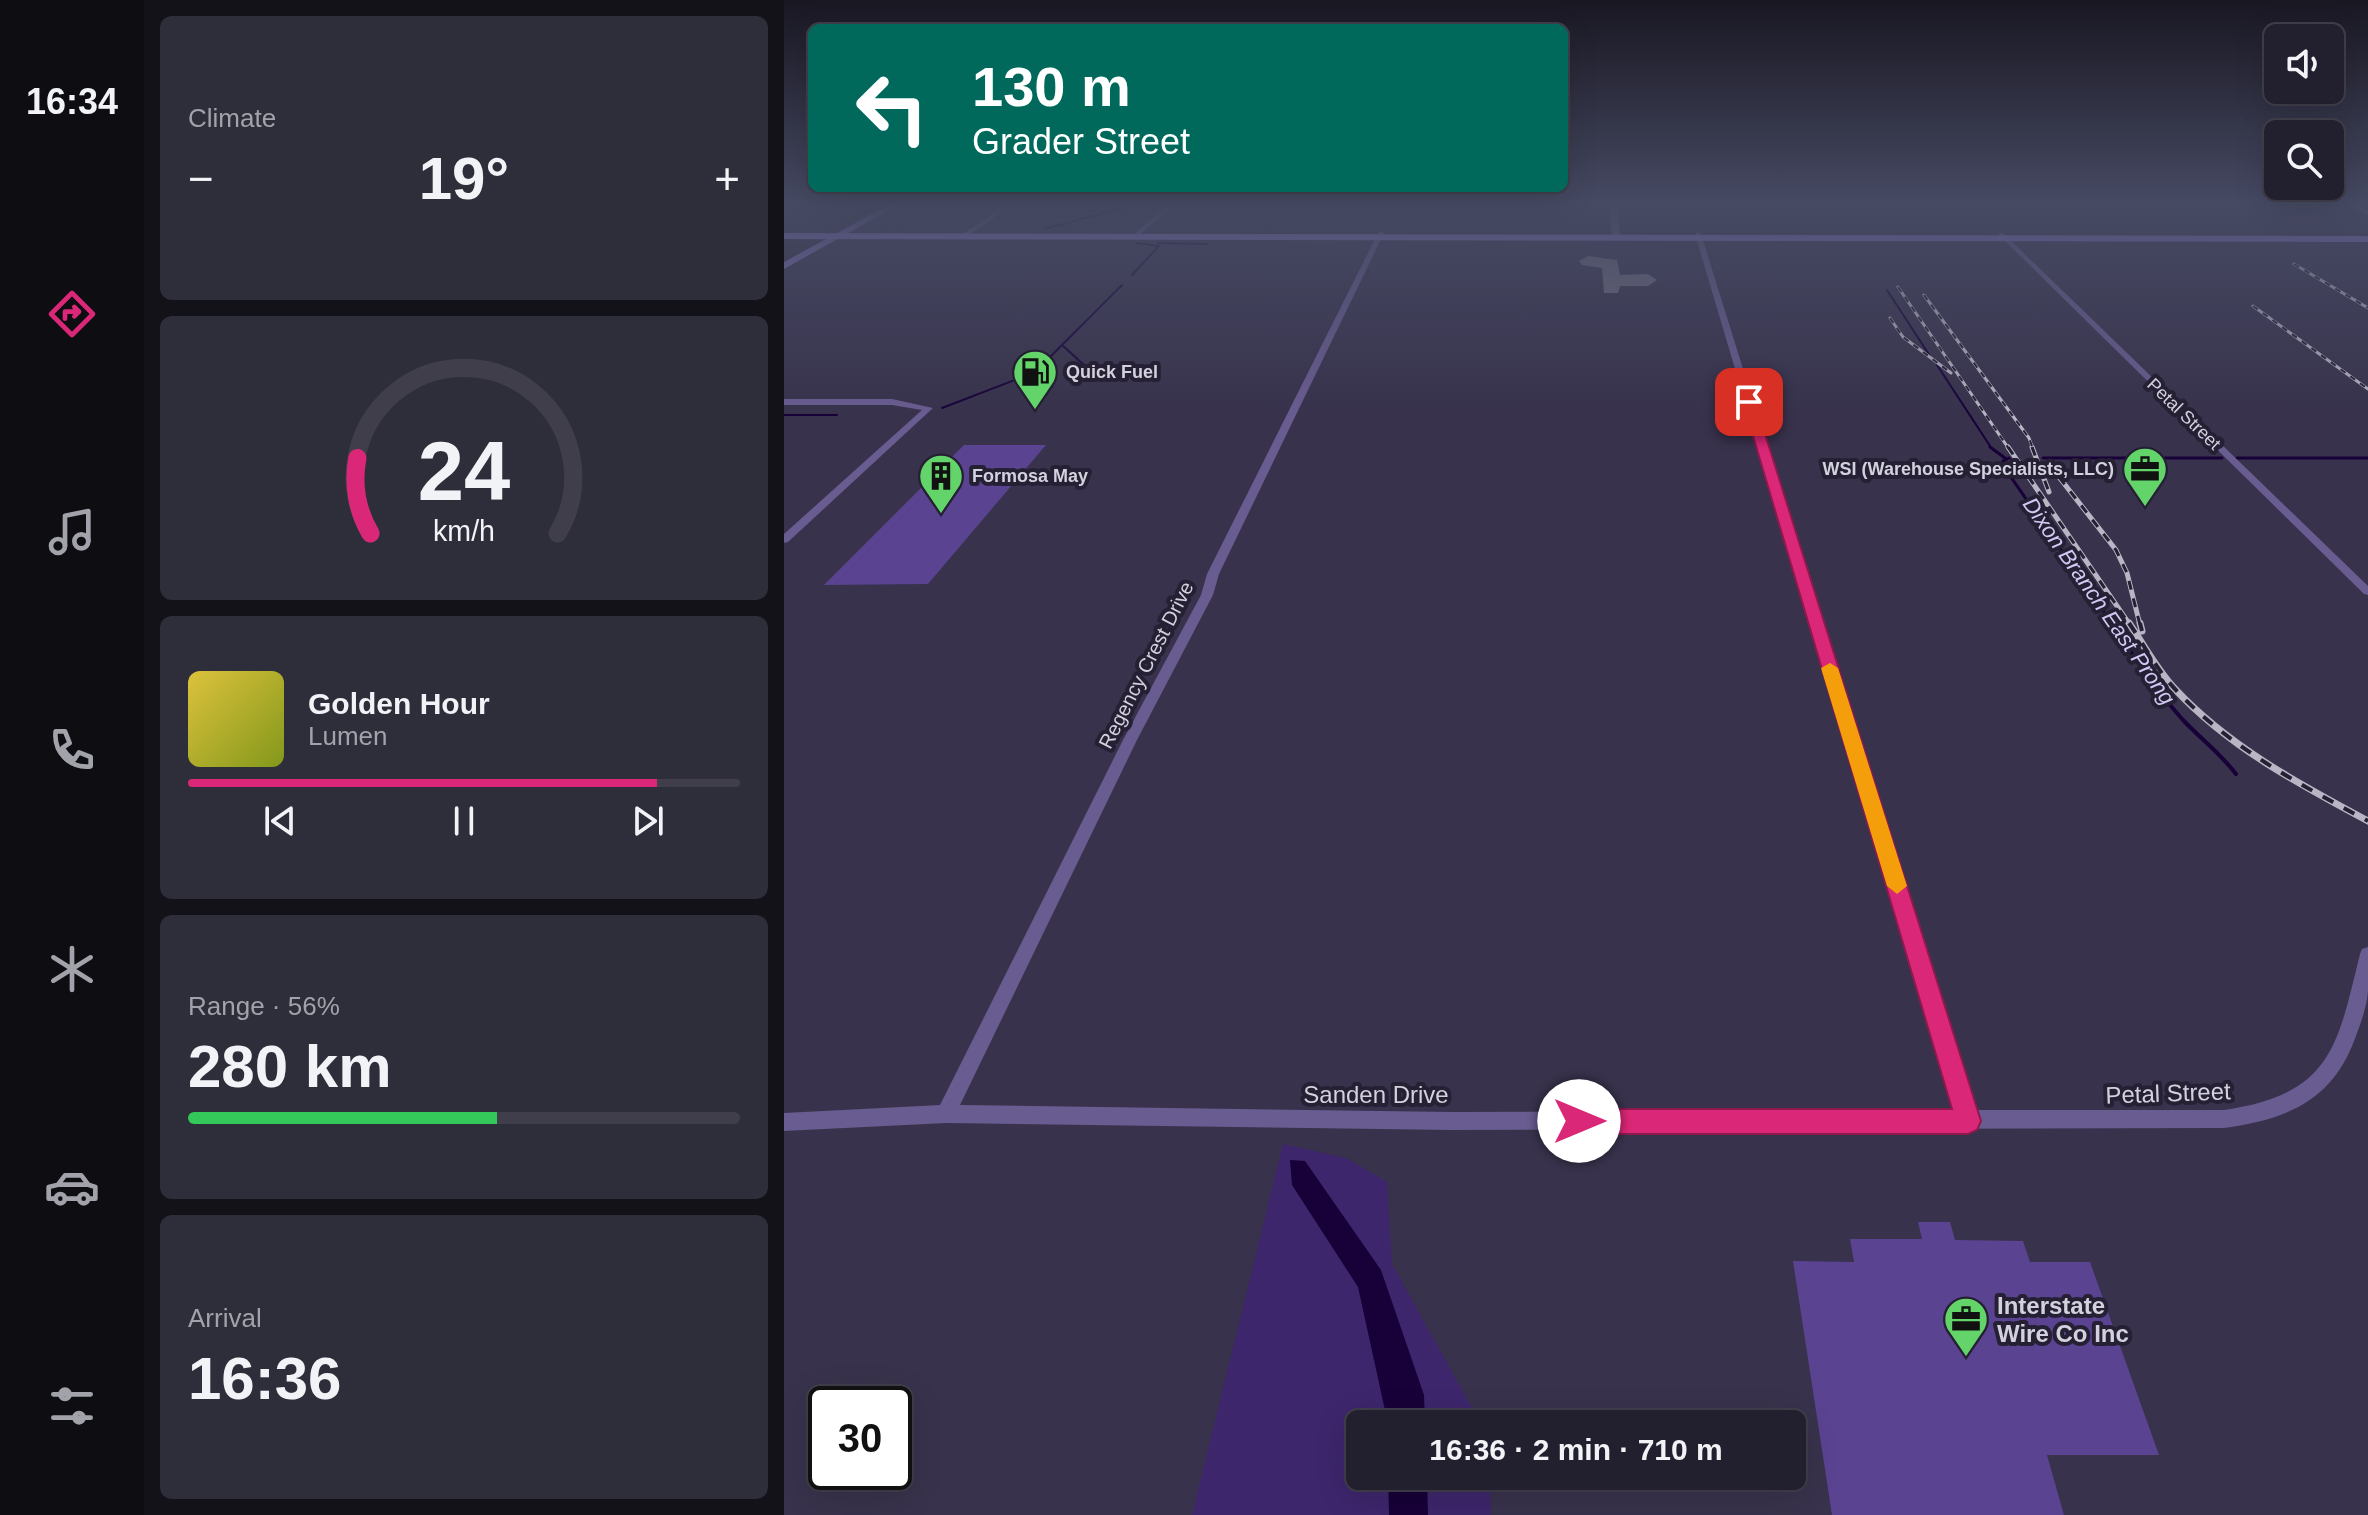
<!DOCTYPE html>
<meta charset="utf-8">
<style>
body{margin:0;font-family:Helvetica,sans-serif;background:#2e2d3a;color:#f1f3f6;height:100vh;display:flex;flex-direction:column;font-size:30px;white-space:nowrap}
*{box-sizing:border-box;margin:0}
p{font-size:26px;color:#a2a3aa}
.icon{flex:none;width:44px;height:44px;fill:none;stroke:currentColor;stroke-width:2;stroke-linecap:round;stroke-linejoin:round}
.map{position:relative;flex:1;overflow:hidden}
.drawer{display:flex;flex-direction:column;gap:16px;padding:16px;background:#131219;width:640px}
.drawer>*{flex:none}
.hud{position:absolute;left:24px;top:24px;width:760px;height:168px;border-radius:12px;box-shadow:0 8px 32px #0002,0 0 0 2px #3f3e4a;background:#00695c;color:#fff;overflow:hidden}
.fabs{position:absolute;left:1480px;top:24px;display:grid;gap:16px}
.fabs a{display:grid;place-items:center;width:80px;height:80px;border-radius:12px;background:#22202e;box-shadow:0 8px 32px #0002,0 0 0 2px #3f3e4a;font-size:40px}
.speed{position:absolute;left:24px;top:1386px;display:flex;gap:16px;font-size:40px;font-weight:700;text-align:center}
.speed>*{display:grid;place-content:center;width:104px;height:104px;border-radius:50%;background:#22202e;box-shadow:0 8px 32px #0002,0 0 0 2px #3f3e4a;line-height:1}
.speed .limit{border:4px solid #111;border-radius:12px;background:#fff;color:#111}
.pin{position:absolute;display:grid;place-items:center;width:68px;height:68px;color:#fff;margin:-34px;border-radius:16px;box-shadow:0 4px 12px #0006}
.me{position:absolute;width:88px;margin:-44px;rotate:90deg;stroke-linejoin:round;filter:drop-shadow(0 0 6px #0008)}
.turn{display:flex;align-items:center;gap:28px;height:168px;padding:0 32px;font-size:36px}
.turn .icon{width:104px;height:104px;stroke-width:2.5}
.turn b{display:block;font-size:56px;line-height:68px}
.big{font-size:60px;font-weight:700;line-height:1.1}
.drawer .tile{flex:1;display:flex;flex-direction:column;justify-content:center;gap:12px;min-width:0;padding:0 28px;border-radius:12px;background:#2e2d3a}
.drawer .dial{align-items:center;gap:0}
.dial svg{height:208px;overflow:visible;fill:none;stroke:#3f3e4a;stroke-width:7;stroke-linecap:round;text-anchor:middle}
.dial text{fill:#f1f3f6;stroke:none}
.song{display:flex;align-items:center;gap:24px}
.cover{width:96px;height:96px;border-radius:12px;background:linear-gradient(135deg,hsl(50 70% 55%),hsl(70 70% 35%))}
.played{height:8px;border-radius:4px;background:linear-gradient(90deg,#db2777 85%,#3f3e4a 85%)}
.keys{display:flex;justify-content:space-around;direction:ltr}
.heat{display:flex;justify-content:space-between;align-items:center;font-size:44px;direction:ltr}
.charge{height:12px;border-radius:6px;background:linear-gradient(90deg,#34c759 56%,#3f3e4a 0)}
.trip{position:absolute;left:562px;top:1410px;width:460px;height:80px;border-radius:12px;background:#22202e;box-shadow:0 8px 32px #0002,0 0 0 2px #3f3e4a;font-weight:700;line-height:80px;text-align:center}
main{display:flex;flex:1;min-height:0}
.tabs{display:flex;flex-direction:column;width:144px;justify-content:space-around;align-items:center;background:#0e0d12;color:#a2a3aa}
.tabs .icon{width:56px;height:56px}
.tabs .current{color:#db2777}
.tabs b{font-size:36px;color:#f1f3f6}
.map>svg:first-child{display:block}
</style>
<main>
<nav class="tabs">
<b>16:34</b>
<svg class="icon current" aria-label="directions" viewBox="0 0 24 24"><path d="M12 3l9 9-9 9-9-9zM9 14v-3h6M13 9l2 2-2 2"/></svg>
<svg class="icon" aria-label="music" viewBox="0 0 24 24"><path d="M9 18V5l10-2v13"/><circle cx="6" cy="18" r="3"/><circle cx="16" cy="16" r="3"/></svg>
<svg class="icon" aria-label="phone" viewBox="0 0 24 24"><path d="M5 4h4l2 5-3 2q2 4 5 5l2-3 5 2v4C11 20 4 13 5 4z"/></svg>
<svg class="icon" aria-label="climate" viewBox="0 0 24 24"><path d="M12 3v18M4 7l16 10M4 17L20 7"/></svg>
<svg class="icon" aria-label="car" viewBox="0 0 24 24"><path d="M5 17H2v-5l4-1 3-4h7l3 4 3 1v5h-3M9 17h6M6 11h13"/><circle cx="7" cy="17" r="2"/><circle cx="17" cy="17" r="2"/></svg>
<svg class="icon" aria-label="filters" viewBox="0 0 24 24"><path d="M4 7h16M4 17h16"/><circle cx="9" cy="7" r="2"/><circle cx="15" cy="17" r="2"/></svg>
</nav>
<section class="drawer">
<div class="tile"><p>Climate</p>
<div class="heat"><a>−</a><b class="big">19°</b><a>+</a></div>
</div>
<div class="tile dial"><svg viewBox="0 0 100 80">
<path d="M14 69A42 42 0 1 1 86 69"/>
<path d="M14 69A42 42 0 0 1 9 40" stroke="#db2777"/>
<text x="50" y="56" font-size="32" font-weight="700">24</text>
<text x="50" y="72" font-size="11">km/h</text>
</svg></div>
<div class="tile">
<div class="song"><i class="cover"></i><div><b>Golden Hour</b><p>Lumen</p></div></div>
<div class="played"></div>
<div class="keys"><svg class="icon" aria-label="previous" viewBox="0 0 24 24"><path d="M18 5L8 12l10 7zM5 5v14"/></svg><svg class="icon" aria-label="pause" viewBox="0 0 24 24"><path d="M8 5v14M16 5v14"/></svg><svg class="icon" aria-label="next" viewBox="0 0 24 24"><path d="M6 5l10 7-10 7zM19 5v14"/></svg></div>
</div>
<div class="tile"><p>Range · 56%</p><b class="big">280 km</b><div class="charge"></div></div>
<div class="tile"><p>Arrival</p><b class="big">16:36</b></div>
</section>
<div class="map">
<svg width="1584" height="1515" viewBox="0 0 1584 1515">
<rect width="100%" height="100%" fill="#2e2a3e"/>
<path fill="#38324c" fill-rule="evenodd" d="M0,203H92L39,231H0Z
M116,203H1558L1584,216V233L65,231Z
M55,239L1584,242V1515H0V270ZM42,1404H110V1472H42ZM576,1424H1008V1476H576Z"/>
<path fill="#3d266c" d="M499,1144L562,1158L603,1182L608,1264L697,1424H576V1476H706L707,1515H408Z"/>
<path fill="#170138" d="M506,1160L521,1161L597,1270L640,1395L641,1424H604L574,1287L508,1185Z
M604,1476H643L644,1515H605Z"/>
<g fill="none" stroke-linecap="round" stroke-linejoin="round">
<path stroke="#170138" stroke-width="2" d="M261,229L357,203
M374,243L423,244
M348,275L375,246L353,243
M1103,290L1146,356
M278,345L300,365
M258,365L338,285
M1153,365L1208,449
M158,408L249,373
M0,415H53"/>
<path stroke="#170138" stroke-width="3" d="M1206,447L1221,458
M1225,458L1219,461L1220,467L1329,625
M1259,458H1438
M1453,458H1584"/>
<path stroke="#170138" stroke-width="4" d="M1327,623C1350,656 1372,690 1399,720C1417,739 1436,753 1452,774"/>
<path fill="#737081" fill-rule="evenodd" d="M804,256L833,260L836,275L864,274L873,280L864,286H836L834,293H820L818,268L798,265L795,261Z"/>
</g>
<path fill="#5a4391" d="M180,445H262L144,584L40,585Z
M1134,1222H1166L1171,1240L1239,1241L1246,1262H1306L1375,1455H1263L1280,1515H1048L1009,1261L1070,1262L1066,1239H1138Z"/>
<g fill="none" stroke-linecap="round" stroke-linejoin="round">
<path fill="#695c90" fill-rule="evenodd" d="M216,203H222L209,219L181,237H177V235L205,217Z
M386,203H392L352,238H348V236Z
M597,231L600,233L435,574L429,595L353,740L176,1105L668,1112L1171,1110L911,234L914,232L917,234L1190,1110H1440C1548,1094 1553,1047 1576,954L1578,949L1584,947C1584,961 1584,976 1584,991C1583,1005 1578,1020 1573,1033C1551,1099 1506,1119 1440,1128L668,1130L162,1123L0,1131V1113L156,1105L339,740L417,595L423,574L594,233Z
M1215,233H1219L1584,586V595L1580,594L1215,235Z
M0,399H108L149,408L4,542L0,543V534L138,410L108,405H0Z"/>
<path fill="#695c90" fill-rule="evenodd" d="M825,203H833L836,237L832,239L828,237Z"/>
<path fill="#8a75c8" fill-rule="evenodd" d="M108,203H118L0,269V262Z
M1560,203H1570L1584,210V215Z"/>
<path fill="#a487f3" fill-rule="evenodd" d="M0,233L1584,236V242L0,239Z"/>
<g stroke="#b8b5c4" stroke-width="3">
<path id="rail-far2" d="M1510,264L1584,308
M1114,287L1225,449
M1140,295L1245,438L1249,449
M1469,306L1584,389
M1106,318L1119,337L1167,373"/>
</g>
<g stroke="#b8b5c4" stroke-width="5">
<path id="rail-far1" d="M1224,447L1346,625
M1248,447L1265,492
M1264,463L1332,550L1343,573L1356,625"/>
</g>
<g stroke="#b8b5c4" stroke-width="7">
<path id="rail" d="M1345,623C1360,645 1373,670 1391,689C1445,747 1515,784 1584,821
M1356,623L1358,631"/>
</g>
<use href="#rail-far2" stroke="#252033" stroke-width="2" stroke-dasharray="6" stroke-linecap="butt"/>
<use href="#rail-far1" stroke="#252033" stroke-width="3" stroke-dasharray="9" stroke-linecap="butt"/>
<use href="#rail" stroke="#252033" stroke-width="4" stroke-dasharray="12" stroke-linecap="butt"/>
</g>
<linearGradient id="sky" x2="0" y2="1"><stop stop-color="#191722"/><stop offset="0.49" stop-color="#464a63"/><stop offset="1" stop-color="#464a63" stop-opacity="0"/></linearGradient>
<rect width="1584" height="415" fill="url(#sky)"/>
<path fill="#db2777" stroke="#8e194d" stroke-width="2" d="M965,399L971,402L1197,1121L1193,1130L1184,1134H795L786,1130L782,1121L786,1113L795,1109H1168L959,402Z"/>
<path fill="#f59e0b" d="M1046,663L1054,668L1123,886L1113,894L1103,886L1037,668Z"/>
<defs>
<g id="fuel-pin" transform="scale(2.3)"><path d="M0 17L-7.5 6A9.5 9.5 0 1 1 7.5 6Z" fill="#63d469" stroke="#252033"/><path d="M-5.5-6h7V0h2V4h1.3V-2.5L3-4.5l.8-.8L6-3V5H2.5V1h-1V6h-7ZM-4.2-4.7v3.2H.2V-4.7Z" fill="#111"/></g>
<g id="office-pin" transform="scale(2.3)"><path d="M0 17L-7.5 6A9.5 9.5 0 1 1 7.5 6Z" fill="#63d469" stroke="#252033"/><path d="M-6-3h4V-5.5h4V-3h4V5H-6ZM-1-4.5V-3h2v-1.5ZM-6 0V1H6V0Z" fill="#111"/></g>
<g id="building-pin" transform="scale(2.3)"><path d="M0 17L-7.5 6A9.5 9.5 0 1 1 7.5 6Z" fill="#63d469" stroke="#252033"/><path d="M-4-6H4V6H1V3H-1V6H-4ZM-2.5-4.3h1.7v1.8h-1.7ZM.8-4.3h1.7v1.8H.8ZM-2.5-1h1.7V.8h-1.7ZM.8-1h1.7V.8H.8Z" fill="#111"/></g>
</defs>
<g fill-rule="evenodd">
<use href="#fuel-pin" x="251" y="372"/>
<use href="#office-pin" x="1361" y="469"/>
<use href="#building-pin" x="157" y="476"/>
<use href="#office-pin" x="1182" y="1319"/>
</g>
<g text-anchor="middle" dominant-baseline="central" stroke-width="8" stroke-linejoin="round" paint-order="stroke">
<g font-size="18" font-weight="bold" fill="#d3d1de" stroke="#252033" text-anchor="start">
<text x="282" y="372">Quick Fuel</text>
<text x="1330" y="469" text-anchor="end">WSI (Warehouse Specialists, LLC)</text>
<text x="188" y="476">Formosa May</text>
</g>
<g font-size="18" fill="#d3d1de" stroke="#252033">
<text transform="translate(1400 414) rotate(44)">Petal Street</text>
</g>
<g font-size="20" fill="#d3d1de" stroke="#252033">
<text transform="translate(362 665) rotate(-63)">Regency Crest Drive</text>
</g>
<g font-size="22" font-style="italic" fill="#d1c8f4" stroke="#252033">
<text transform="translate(1315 601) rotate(55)">Dixon Branch East Prong</text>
</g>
<g font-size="24" fill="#d3d1de" stroke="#252033">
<text transform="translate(1384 1093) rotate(-2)">Petal Street</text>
<text x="592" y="1094">Sanden Drive</text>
</g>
<g font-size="24" font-weight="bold" fill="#d3d1de" stroke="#252033" text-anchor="start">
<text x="1213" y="1305">Interstate<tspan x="1213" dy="28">Wire Co Inc</tspan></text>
</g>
</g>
</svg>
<div class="fabs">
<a><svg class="icon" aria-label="sound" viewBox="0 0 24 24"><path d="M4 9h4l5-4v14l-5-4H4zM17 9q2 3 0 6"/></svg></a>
<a><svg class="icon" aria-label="search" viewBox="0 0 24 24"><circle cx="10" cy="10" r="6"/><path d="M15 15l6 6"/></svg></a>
</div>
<div class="speed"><div class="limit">30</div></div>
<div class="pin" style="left:965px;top:402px;background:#d93025"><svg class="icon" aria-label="arrive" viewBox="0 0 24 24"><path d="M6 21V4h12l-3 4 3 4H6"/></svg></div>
<svg class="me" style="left:795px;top:1121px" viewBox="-20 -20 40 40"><circle r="19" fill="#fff"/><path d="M0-13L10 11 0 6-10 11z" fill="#db2777"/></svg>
<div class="trip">16:36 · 2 min · 710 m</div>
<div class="hud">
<div class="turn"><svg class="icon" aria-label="left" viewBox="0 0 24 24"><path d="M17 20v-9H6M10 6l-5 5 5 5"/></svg><div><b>130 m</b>Grader Street</div></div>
</div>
</div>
</main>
